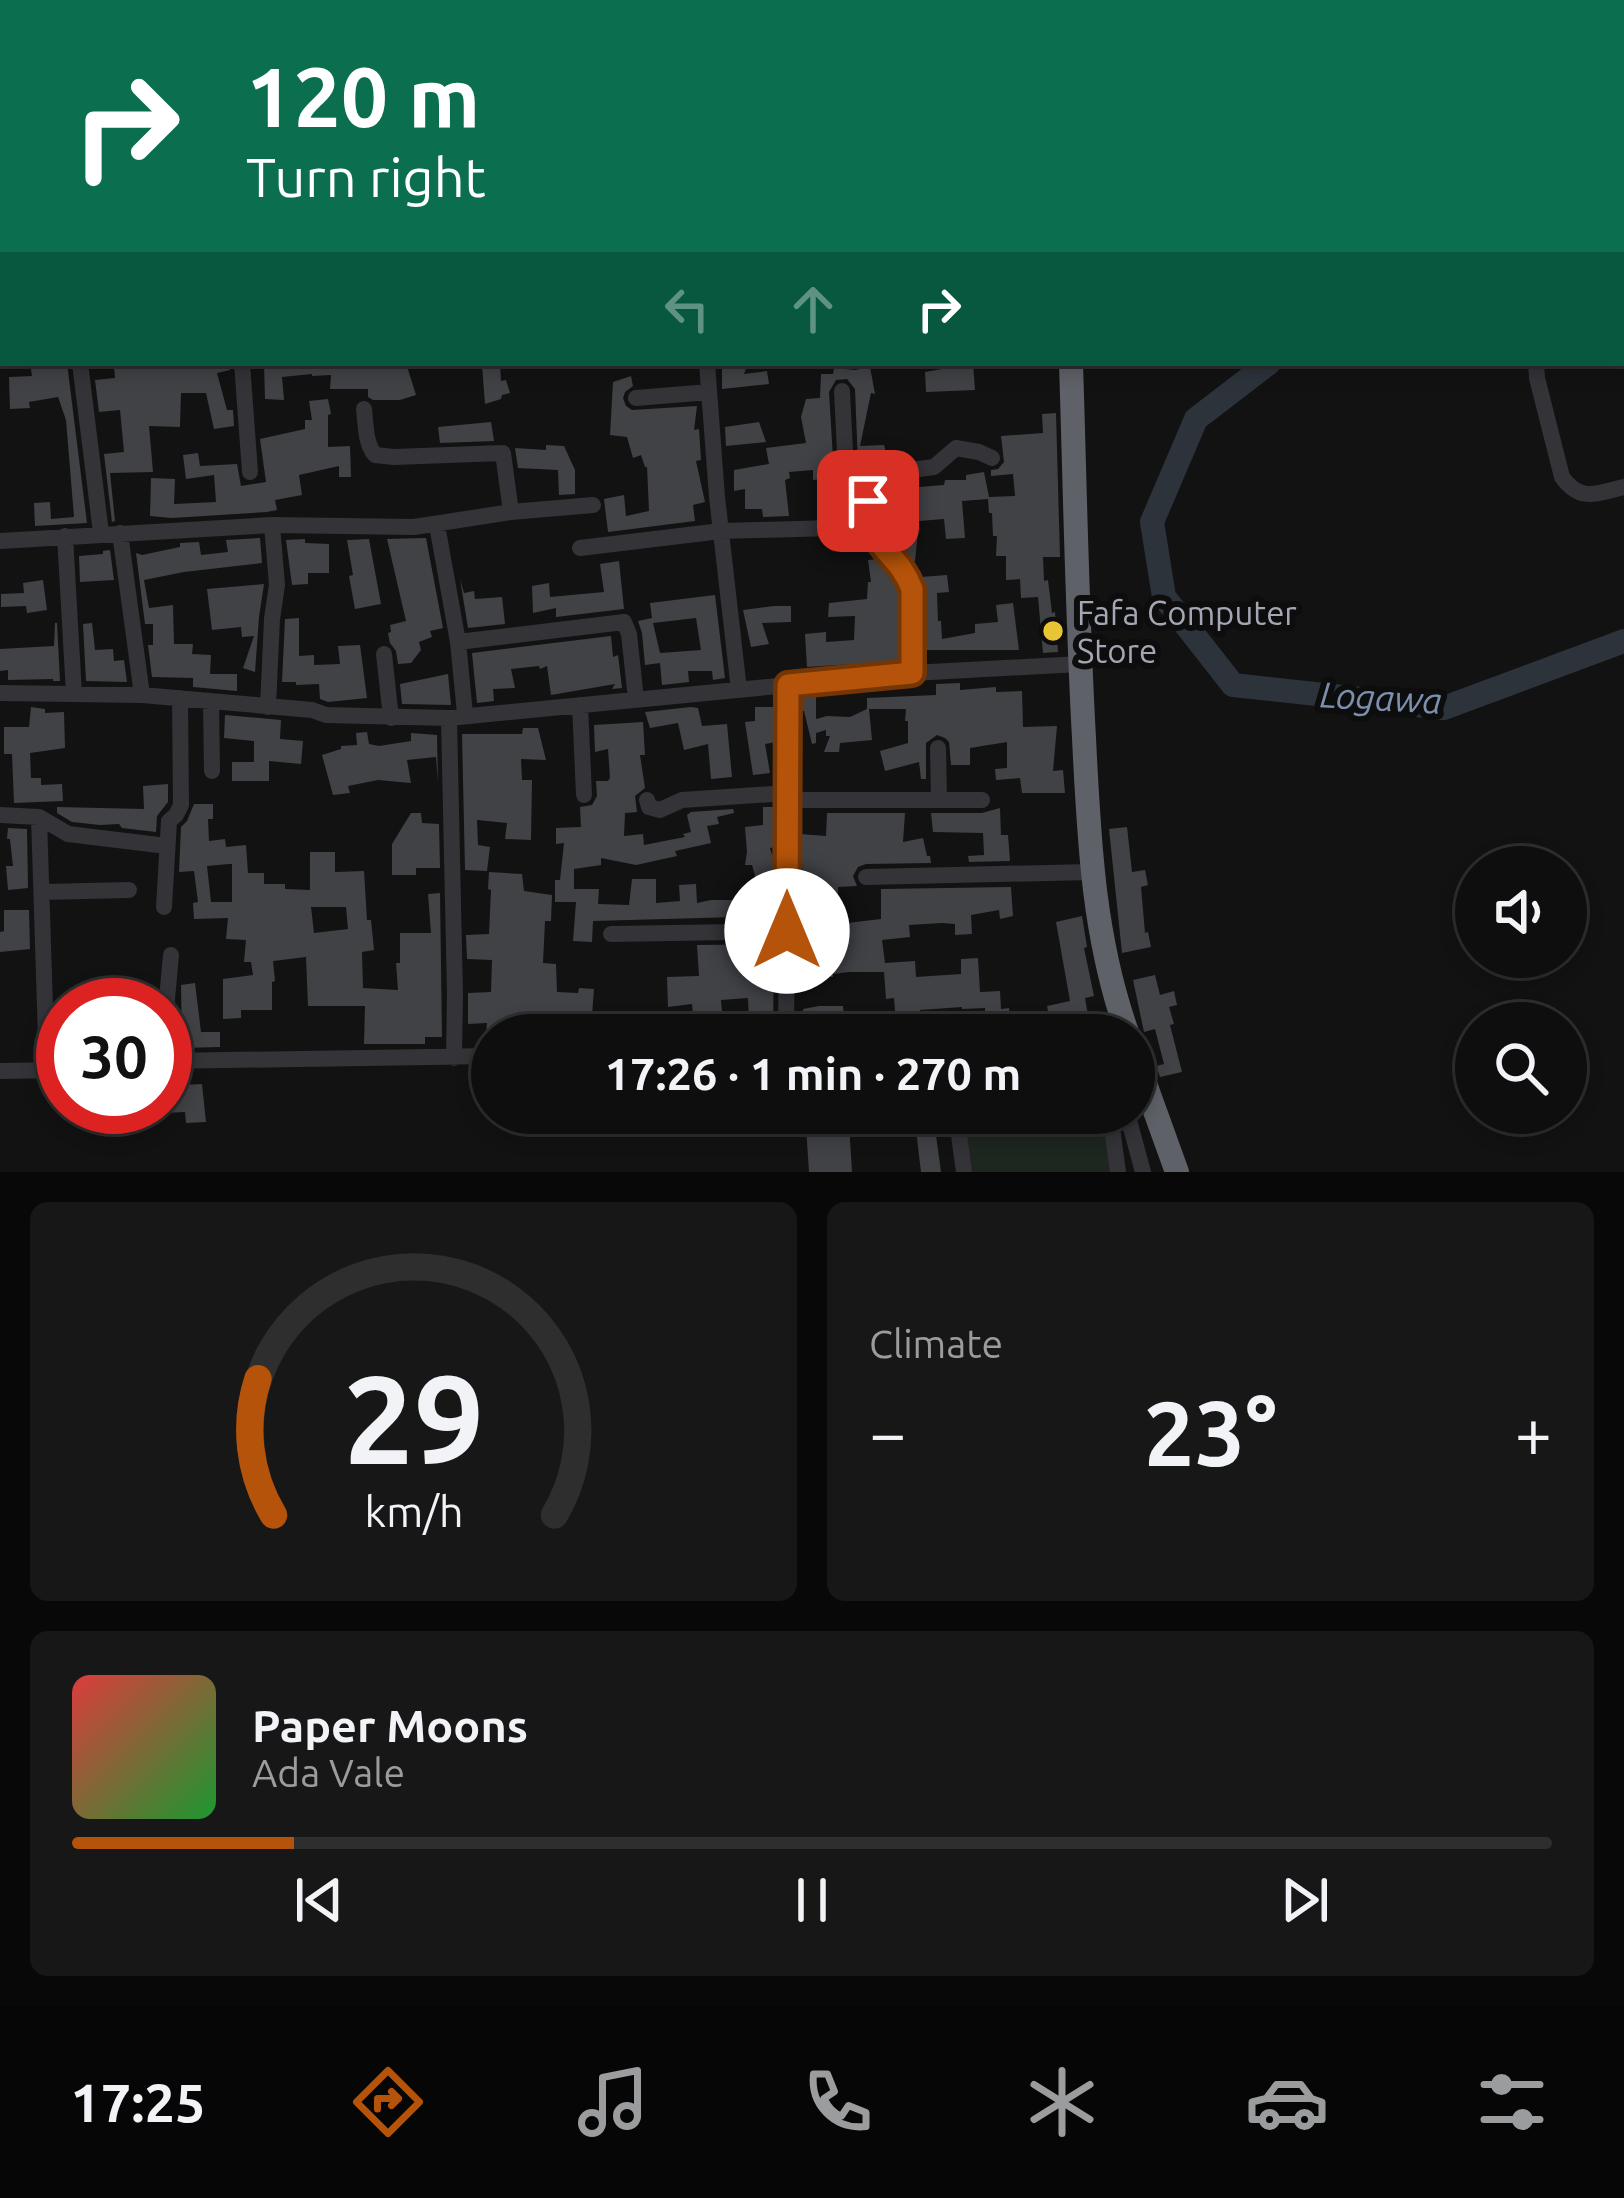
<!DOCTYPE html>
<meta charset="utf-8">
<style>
body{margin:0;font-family:Ubuntu,sans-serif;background:#171717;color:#f1f3f6;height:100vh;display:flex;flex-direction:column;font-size:45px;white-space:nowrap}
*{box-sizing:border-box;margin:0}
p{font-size:39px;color:#9b9c9e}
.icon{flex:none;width:66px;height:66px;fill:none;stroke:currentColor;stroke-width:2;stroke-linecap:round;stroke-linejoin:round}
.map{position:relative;height:1172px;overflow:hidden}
.panel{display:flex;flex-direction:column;gap:30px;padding:30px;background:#080808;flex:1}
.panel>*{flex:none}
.top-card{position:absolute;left:0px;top:0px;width:1626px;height:366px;box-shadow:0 6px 18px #0003,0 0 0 3px #2e2e2e;background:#0b6e4f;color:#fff;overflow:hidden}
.tools{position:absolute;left:1455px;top:846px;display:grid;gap:24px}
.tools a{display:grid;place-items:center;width:132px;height:132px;border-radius:50%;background:#0e0e0e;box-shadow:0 6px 18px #0003,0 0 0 3px #2e2e2e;font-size:60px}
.speed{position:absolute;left:36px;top:978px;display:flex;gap:24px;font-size:60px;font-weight:700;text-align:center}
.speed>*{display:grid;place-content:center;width:156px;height:156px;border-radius:50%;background:#0e0e0e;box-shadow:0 6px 18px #0003,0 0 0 3px #2e2e2e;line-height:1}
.speed .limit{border:18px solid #d22;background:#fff;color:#111}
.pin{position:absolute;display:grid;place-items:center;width:102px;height:102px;color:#fff;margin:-51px;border-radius:24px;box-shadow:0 6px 18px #0006}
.me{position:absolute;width:132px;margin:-66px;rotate:0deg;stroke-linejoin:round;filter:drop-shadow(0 0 9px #0008)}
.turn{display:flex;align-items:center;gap:42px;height:252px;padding:0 48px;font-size:54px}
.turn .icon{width:156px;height:156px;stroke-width:2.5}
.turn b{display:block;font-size:84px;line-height:102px}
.lanes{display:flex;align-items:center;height:114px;padding:0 48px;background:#0003;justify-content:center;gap:60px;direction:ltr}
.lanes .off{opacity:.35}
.big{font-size:90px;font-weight:700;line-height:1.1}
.panel .tile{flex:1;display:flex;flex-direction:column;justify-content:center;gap:18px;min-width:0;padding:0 42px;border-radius:18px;background:#171717}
.panel .dial{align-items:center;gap:0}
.dial svg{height:312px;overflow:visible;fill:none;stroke:#2e2e2e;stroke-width:7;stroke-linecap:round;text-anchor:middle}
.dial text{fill:#f1f3f6;stroke:none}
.song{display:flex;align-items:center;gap:36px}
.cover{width:144px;height:144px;border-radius:18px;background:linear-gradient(135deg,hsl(0 70% 55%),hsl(130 70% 35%))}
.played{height:12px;border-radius:6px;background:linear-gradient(90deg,#b45309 15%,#2e2e2e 15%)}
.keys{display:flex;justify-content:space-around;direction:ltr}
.heat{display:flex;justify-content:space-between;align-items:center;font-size:66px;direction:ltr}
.panel .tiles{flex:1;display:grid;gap:30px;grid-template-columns:1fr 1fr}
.tile:last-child{grid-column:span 2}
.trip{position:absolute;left:471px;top:1014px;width:684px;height:120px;border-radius:60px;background:#0e0e0e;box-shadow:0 6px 18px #0003,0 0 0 3px #2e2e2e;font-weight:700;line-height:120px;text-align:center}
.dock{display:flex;height:192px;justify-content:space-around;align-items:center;background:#060606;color:#9b9c9e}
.dock .icon{width:84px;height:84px}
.dock .active{color:#b45309}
.dock b{font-size:54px;color:#f1f3f6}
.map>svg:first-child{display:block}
</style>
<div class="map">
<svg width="1624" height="1172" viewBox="0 0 1624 1172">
<rect width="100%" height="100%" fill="#121213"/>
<path fill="#1e2620" d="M961,1113H1107L1115,1172H968Z"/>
<path fill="#2c333b" d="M0,0H473L470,3H3V118H0Z"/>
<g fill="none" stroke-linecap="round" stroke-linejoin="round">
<path stroke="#2c333b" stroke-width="24" d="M1623,94L1624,93
M1269,363L1196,419L1152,522L1164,597L1233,685L1444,708L1624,641"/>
</g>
<path fill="#414246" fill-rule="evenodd" d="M30,363H67L87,523L35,526L34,503L50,502L51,519L74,517L66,420L58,397L29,402L30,408L10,409L9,377L32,376Z
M135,363H229L230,370L217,373L227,410H233L234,426L214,429L206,393H181L180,427L149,426L153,472L110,473L115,521L112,522L104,454L124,452L120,410L99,412L95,380L115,378L114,366L135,365Z
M264,363H406L416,395L400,400H373L368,397V389H330L331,375L312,376V374L282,377L284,400L265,399Z
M493,363H500L501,381L506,380L510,393L502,395L501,399L485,404L482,365Z
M722,363H748L744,374L767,371L769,384L722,389Z
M952,363H973L975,390L926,392L925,372L953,367Z
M870,367L875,394L871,393L860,446L884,445L888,460L858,464L855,389L847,379L836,380L829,392L834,475H830L831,478L813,480V470L789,472L790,478L785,480L789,516L763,517L762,509H745V489L734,491V470L769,464L766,448L806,443L801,417L806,399L820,398L821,374H833L834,368L855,370Z
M631,376L633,386L625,392L623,398L626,406L632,410L697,406L694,430L699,429L701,460L696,461L705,502L693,505L695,521L608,532L604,499L624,495L626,516L649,511L647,467H645L641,455L633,458L627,437L610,435L613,382Z
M328,399L331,414L328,415V447L350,446L351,477H339V466L299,475L302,495L275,500L277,510L267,512L172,518L150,516L151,478L175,479L174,504L216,502L214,475L186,479L183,455L198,453L200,466L237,464L241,486L266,482L260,439L305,429V420H312L309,401Z
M1056,413L1060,557H1043L1044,581L1048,580L1052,613L1055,612L1058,652L1043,653L1038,597L1021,598L1020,579L1006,580V556H996L997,536H993L992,513H989L988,499L962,501L965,538L946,539L944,519L919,521L915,561H911L896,542L897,537H891L882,523L881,497L907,498V488L944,485L945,480H966V475L984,472L989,497L1015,496L1013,474L991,476V470L998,469L1004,462L1001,436L1043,433L1042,414Z
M491,422L494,441L440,443L438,427Z
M759,422L766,442L726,446L725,427Z
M546,445L564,446L575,470V494L559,495L558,470L518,468L515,448L546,450Z
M260,538L262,563L184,572L144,580L149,608L173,605L174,644H193L192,654L211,655L210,674H237V691L193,687V678L152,677L148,645H153V624H145L136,553L142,555L180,547V543L199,542L201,555L228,552L226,540Z
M426,538L443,628L430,631L432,637L419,642L421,650L411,663L398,664L396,651L390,643L388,633L391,632L390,625L406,621L387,539Z
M305,539V543L329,544V573H308V584L292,585L286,540Z
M369,539L381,604L355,609L349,576L353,575L347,540Z
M110,550L114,580L80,582L79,556L103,554V551Z
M877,559L899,592V661L807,667L805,634L826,632V642L854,640L855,616L828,617L829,603L867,599L868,582H871L868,560Z
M619,561L624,609L556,617V608L533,613L532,586L549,583L550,597L604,592L600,564Z
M947,575L949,592L937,593L938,621H941L942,639L975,633V624L998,622L996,605L1013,603L1019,650H925V589L921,577Z
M460,579L464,593L474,591L475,599L502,597L505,624L468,628Z
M43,580L47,610L27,613L26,606L1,607V594L24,593L23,583Z
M264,584L259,617L255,672L243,668L254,636L242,637L241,627L212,630L207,589Z
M715,595L725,678L713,680L712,671H688L689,682L662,685L660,663L645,665L642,633L638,621L652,618L650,603ZM696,618L701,650L660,653L653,623Z
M774,606H791V622L762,623L769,644L751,647L743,610Z
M299,618V656L314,655V665L340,664L338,646L360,645L367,698L328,702L320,699L319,684L296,685V682H282L285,619Z
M55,623H57L60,681H53V679L8,680V670L0,671V649L54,646Z
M92,623L95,650L113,649L114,661L124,660L127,682L86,681L83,624Z
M611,636L613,657L618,655L622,688L612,689L615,684L551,695L547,666L540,669L539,666L511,669L515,688L493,689L494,701L477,703L472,653Z
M448,674L451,705L402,704L400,684Z
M960,683V690L996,687V692L1022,691L1023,727L1057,726L1053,771L1063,770L1065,793H1022L1020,778L996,780L995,769L1007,768V742L970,748V765H951L949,742L945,738L937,735L926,743V779H921L919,762L885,771L880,751L908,743V721H905L906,709H869L872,740L840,743L839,752H824L830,736H826V730L816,733V743L812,744L804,711H802V697L816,695V719L827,716L850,717L867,709V698L936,695V684Z
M31,707L45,709V713L64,712L65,748L30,753L31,778H41V785L62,784L63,801L14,803L12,754H4V727H29Z
M691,707L698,708L702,726L727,724L732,777L711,779L708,744L684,750L678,723L650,728L645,712Z
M755,707H776V742L765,744L770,773L753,775L745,722L755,721Z
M225,715L281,720L280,739L303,741L301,764L269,761V781H232V762H254V741L224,738Z
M643,722L645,755H640L645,788L635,796L637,812L625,813L624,836L643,834L644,845L685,837L683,834L691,832L687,815L691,812L733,809L734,813L717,817L719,824L707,826L711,843L675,851L677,856L636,865L601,858V865L574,869V889H599L598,904L629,905L632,879H656V903L680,901L679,885L696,884L697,903L711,900H732L736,917L593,921L592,942L573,941L576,902H555V880H560L564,843L556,844V828L581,827L580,807L592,805L597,796L596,781H608L610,778L608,749L595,752L594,725Z
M523,728H538L546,760L521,759L522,780H532L531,840L505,839L507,823L477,820L478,845L490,847L487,871L465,870L462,734H522Z
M367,732L369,744L379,746L411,741V733L437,735L438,783L436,757L407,760L411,783L378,780L348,786L350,793L333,795L322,755L341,749V746L357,745L356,733Z
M168,784V802L157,816L156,832L122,828L119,824L100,825L72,822L57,813V807L144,809L143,786Z
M194,804H213V819H208L209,841L225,839L226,847L246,845L248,873H264V884H285V889L310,890V852H335V872L364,871L367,920H371L374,950L362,952L363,988L398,990L396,963H400V933H431L428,894L440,893L442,1037H425V1044H364L365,1006H308L306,957L273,961L275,981L272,982V1010H241V1018L223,1019V979L253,975L251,962H244L246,940L226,939L228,918L194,919L193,903L198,902L194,871L179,872L181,827L187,821ZM229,864H232V902H211L207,866ZM311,907H346L348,929L314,933Z
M763,807H775V847L770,848L775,865V881L758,886L752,865H745L747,852L745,827L763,825Z
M1000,808L1001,835H1008L1010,861L969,862L968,856L984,855L983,833L933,832L931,813H982Z
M411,813H421L422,823L439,824L440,868H416V875H392V844Z
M827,813H905L903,842L923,838L927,856H930L931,863L866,864L858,867L853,876L857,886L838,887V916L847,915V923L881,919V889L1011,887L1013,916L1000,919L999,910L971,915L972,934L955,935V924L942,923L909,925L910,937L882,940L885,963L915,961L916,977L961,974V959L978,958L980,992L1000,991L1001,1009L1009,1008L1010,1021H993L992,1012H985V1008L962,1009V1007L920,1010L921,1022H896L894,998L886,999L884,972H849L833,974V977H826V980L805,981L800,929V894H804L800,834L826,836Z
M1127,827L1132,872L1145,870L1148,885L1141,887L1145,933L1148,932L1151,947L1122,953L1109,829Z
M8,828L27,829L28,888L8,890L6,866H13L10,839H7Z
M489,872L522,874L524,891L552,895L551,921H545L543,963L556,964L557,992L578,993L579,988L594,989L592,1015L565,1013L564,1035H486L487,1023L468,1024V993L491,992L492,960L467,959L466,935L489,934L491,890L488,889Z
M4,910H29L30,949L0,952V932L4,931Z
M1082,916L1087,947L1084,948L1094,996L1085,998L1088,1015L1050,1021L1047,1006L1070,1001L1056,922Z
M774,944L773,1035H744L742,1023L749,1022L748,998L721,1000L723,1023L708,1024L709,1034L695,1035L692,1004L668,1007L667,977L699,976L697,945Z
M1155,975L1160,995L1174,991L1177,1005L1169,1007L1174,1024L1170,1025L1182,1072L1160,1077L1156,1066L1164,1064L1155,1029L1144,1032L1133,980Z
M195,983L201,1032H220V1047L182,1048L181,985Z
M819,1006H843L845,1026L805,1031L803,1009Z
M202,1084L206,1122L186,1123L185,1112L165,1113V1086Z
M914,1113H933L941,1172H921Z
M849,1123L852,1172H809L806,1126Z"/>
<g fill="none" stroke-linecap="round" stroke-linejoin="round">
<path stroke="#333338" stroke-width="16" d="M646,0V3
M1422,0L1429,3
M852,3L854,0
M1165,3L1179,0
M1362,3L1363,0
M1623,331H1624
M80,363L101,533
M242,363L250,472
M707,363L717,497L739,690
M1536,363L1537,378L1562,477C1581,503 1596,493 1624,487
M842,391L846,472L854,477L867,476
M636,398L709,392
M511,512L593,505
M437,525L458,642L465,714
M869,527C882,549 903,565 912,589V673
M120,533L142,695
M65,536L74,694
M0,541L272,525L414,527L511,512L503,453L394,457L375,455C365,443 366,425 364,409
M580,548L721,531L869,527L867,476L934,467L956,448L979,452L992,458
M458,642L624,622L629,634L636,699
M384,654L391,718
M0,693L142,695L312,710L326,715L449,718L912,673L1080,664
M211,702L212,771
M580,705L584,795
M268,707L272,619L277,585L272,525
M449,718L455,994L454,1058
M938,748L939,800
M647,800L649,807L660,810L682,800L788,793
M788,800H982
M0,815L39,817L68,834L167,846
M39,817L47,1071
M866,877L1091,872
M43,892L129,890
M164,907L169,821L176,815L181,805L180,698
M611,934L787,931
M116,1003V1005
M786,1035L789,685
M897,1035L1082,1033L1125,1027
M165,1061L492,1056
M170,1061L167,999L171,955
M0,1071L63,1070
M956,1113L964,1172
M1110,1113L1118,1172
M1127,1113L1143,1172"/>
<path stroke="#4f5057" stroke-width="21" d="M970,0L972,3
M0,337H3"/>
<path stroke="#5f6169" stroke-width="24" d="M1623,289H1624
M1071,363C1075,488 1077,613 1084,738C1089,839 1093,938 1128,1035
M1134,1053L1177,1172"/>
</g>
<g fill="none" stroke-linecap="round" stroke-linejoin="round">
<g stroke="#753606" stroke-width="30">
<path id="route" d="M787,931L788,685L912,673V589C897,549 870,553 868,501"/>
</g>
<use href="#route" stroke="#b45309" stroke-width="21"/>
</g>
<circle fill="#e8c535" stroke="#0d0d0e" stroke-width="4.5" cx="1053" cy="631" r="12"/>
<g text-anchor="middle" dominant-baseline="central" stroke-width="12" stroke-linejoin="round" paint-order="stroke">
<g font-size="33" fill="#a4a7b3" stroke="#0d0d0e" text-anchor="start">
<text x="1077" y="612">Fafa Computer<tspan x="1077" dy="38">Store</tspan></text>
</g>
<g font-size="36" font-style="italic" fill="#7c8fad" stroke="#0d0d0e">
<text transform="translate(1381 697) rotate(3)">Logawa</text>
</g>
</g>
</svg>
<div class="tools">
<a><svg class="icon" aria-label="sound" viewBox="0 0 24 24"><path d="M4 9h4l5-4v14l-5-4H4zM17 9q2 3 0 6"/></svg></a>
<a><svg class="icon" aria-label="search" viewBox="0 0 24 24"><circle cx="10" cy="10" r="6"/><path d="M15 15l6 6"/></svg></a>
</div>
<div class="speed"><div class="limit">30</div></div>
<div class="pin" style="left:868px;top:501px;background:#d93025"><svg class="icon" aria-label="arrive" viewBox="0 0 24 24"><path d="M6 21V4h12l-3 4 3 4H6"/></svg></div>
<svg class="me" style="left:787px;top:931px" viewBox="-20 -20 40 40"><circle r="19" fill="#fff"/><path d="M0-13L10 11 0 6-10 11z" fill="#b45309"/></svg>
<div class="trip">17:26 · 1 min · 270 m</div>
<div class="top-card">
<div class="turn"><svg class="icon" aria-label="right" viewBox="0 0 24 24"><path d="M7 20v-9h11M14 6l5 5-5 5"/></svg><div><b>120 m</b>Turn right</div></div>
<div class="lanes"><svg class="icon off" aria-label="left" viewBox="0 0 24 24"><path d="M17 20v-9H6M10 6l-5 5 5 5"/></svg><svg class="icon off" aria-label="ahead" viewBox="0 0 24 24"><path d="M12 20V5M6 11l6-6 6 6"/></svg><svg class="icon" aria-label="right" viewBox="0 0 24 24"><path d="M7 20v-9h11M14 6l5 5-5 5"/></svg></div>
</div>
</div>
<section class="panel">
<div class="tiles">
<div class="tile dial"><svg viewBox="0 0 100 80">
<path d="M14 69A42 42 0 1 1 86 69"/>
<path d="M14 69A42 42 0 0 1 10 34" stroke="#b45309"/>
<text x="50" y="56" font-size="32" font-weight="700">29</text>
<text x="50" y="72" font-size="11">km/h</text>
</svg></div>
<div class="tile"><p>Climate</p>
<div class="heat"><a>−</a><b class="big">23°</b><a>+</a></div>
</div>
<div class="tile">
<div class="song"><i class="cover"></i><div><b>Paper Moons</b><p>Ada Vale</p></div></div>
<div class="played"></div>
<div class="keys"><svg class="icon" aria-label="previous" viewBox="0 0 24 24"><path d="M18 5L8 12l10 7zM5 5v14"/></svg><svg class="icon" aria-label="pause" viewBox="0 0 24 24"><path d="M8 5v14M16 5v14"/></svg><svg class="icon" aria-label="next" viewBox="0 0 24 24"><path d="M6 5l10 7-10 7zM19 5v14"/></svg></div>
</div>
</div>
</section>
<nav class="dock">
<b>17:25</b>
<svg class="icon active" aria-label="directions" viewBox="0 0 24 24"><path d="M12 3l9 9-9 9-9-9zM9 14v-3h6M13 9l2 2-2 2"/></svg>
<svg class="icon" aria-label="music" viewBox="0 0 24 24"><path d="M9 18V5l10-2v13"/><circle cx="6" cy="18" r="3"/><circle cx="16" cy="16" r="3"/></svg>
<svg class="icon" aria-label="phone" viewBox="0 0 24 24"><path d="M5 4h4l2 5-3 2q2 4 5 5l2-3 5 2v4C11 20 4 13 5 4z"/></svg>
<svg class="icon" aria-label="climate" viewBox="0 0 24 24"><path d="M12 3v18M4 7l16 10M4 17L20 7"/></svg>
<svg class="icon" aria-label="car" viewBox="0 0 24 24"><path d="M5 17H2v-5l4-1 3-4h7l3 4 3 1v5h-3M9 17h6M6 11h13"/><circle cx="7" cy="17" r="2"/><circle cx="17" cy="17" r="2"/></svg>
<svg class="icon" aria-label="filters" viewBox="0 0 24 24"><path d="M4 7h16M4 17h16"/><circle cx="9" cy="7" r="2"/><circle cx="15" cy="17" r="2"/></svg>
</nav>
